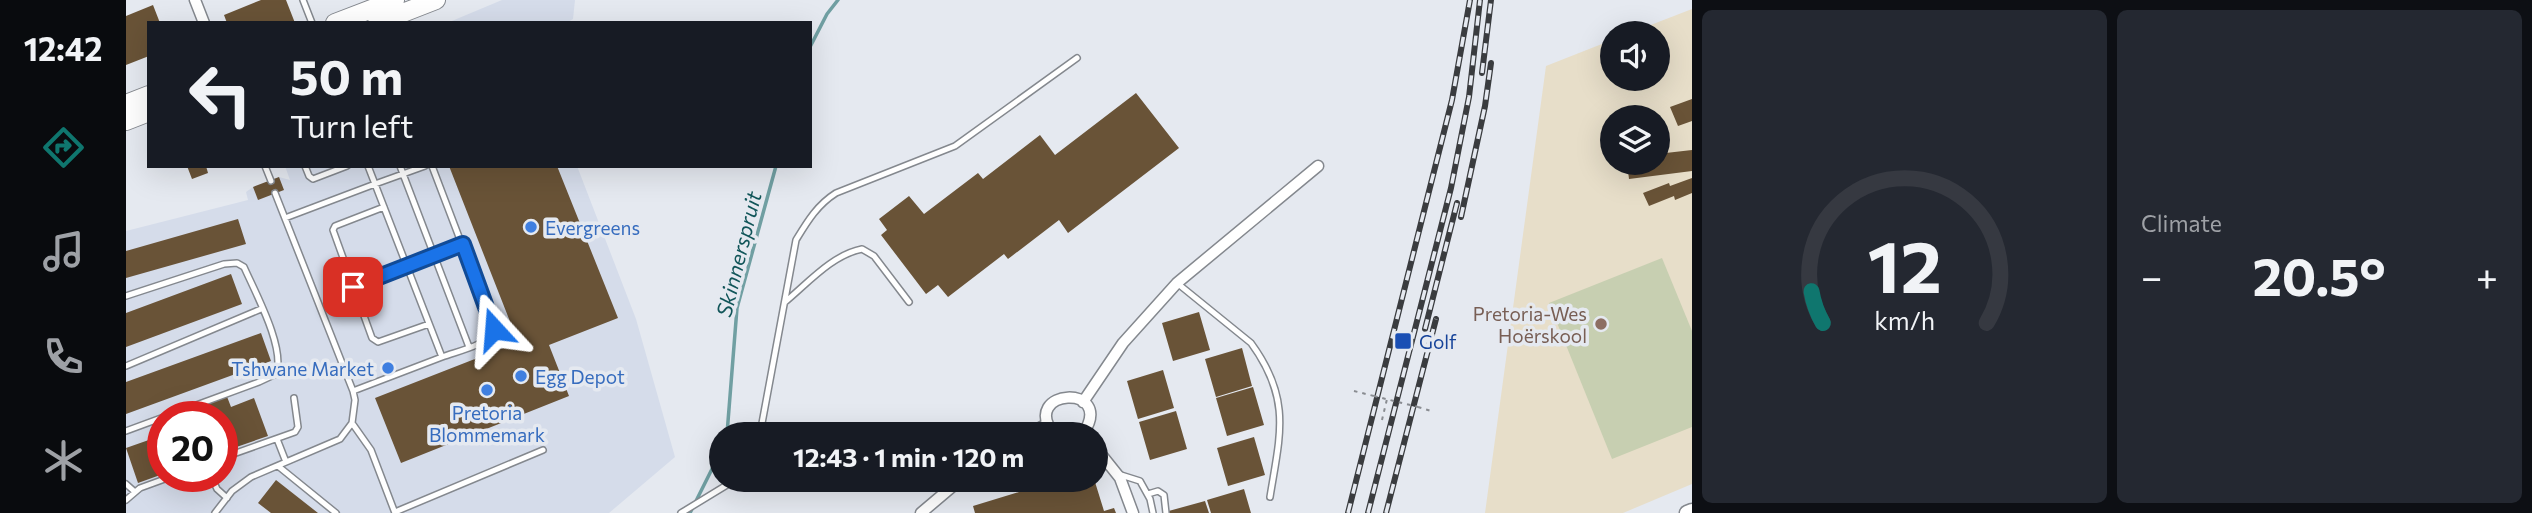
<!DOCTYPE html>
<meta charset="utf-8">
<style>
body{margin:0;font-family:Commissioner,sans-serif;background:#242831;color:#f1f3f6;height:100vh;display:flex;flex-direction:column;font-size:26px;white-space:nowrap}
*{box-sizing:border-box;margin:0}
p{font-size:23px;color:#9ea1a6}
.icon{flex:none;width:38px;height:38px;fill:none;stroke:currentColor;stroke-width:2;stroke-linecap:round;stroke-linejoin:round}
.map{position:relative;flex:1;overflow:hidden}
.drawer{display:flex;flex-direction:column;gap:10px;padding:10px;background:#0d0f14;width:840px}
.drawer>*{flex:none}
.guide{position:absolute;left:21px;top:21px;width:665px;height:147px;border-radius:0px;box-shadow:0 7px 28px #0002;background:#171b24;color:#f1f3f6;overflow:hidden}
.fabs{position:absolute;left:1474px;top:21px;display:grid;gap:14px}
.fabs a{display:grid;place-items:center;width:70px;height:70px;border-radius:50%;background:#171b24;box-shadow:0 7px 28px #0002;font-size:35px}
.speed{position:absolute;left:21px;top:401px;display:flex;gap:14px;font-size:35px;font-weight:700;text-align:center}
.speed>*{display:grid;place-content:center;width:91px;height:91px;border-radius:50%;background:#171b24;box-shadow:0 7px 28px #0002;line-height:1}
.speed .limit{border:10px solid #d22;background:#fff;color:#111}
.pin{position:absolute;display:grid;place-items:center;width:60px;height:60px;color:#fff;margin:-30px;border-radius:14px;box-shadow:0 4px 10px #0006}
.me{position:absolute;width:77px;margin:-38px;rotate:341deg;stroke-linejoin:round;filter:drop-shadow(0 0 5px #0008)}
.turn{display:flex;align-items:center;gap:24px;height:147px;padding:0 28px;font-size:32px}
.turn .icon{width:91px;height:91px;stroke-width:2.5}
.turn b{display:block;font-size:49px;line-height:60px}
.big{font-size:52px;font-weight:700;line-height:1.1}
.drawer .widget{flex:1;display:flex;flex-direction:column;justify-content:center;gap:10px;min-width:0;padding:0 24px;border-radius:10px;background:#242831}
.drawer .dial{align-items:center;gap:0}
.dial svg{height:182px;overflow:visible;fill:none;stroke:#363941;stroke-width:7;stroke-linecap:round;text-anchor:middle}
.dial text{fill:#f1f3f6;stroke:none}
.heat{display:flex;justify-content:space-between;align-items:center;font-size:38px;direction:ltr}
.drawer .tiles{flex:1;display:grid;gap:10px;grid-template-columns:repeat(2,1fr)}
.trip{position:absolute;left:583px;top:422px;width:399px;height:70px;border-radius:35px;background:#171b24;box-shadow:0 7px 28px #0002;font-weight:700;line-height:70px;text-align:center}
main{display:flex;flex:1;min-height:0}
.menu{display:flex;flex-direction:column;width:126px;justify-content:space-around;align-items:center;background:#090b0e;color:#9ea1a6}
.menu .icon{width:49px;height:49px}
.menu .selected{color:#0f766e}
.menu b{font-size:32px;color:#f1f3f6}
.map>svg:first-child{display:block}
</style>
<main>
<nav class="menu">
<b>12:42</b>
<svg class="icon selected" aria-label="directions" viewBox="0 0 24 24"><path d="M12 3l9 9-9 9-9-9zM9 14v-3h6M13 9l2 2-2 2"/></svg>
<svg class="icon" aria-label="music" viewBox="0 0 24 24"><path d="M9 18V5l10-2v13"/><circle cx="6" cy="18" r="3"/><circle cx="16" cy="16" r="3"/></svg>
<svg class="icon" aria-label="phone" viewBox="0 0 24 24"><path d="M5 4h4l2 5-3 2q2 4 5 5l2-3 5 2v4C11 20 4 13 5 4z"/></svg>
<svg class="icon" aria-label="climate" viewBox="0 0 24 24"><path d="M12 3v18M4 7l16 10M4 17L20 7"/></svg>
</nav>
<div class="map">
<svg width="1566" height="513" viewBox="0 0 1566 513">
<rect width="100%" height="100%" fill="#e5e9f0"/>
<path fill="#d5dcea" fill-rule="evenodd" d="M376,0H449L447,19L440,23H321Z
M159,166H451L510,319L549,457L483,513H0V231L122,200L120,192L127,187L153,177L164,180ZM37,416H96V476H37Z"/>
<path fill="#e7dec9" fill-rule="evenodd" d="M1566,9V484L1497,513H1359L1420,66L1486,40V79H1531V33H1504ZM1486,117H1531V163H1486Z"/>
<path fill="#c7cfb1" d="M1536,258L1566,331V427L1486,459L1423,303Z"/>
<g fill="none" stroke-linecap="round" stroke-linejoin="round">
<path stroke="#709fa2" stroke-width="3.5" d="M684,47L701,14L712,0
M601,434L611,308L650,166
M564,513L595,451"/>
</g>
<path fill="#695337" d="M135,0H160L169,23H101L98,15Z
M27,5L34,23H23V56L0,65V16Z
M1010,93L1053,148L942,233L933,220L882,259L878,254L822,297L812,285L800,294L755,235L761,230L753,219L783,196L798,214L852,173L857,179L914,135L929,155Z
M1566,99V121L1552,126L1544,107Z
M1566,150V171L1503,179L1501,163H1531V154Z
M61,166H80L82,173L66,179Z
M323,166H431L492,318L423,345L443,396L275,463L249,398L392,342Z
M153,177L158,190L132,200L127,187Z
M1566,178V193L1549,200L1548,196L1523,206L1517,193L1543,183L1544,186Z
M112,219L120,244L0,278V251Z
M105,274L116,304L0,347V313Z
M1073,312L1084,350L1047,361L1036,323Z
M135,333L145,361L0,414V382Z
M1116,348L1126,386L1090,397L1079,359Z
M1037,370L1048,408L1012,419L1001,381Z
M1127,387L1138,425L1101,436L1090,398Z
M100,394L105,407L128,398L142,436L96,452V416H40Z
M1050,411L1061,449L1024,460L1013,422Z
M37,435V474L12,483L0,448Z
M1128,437L1139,475L1102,486L1091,448Z
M150,480L192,513H145L132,503Z
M932,481L934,487L952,482L953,487L969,482L978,511L988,508L990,513H849L847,506L893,492L892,488L913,482L915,487Z
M1118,489L1125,513H1085L1081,500Z
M1079,501L1083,513H1039V512Z"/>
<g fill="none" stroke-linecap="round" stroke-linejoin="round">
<g stroke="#84888e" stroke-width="8">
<path id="service" d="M177,0L186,23
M139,166L145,181
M179,166L183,176L187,179L221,166
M242,166L249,184L299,166
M274,166L343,347
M306,166L368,329C362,346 331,351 316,357
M258,207L209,226L207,230L246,338L252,342L303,324
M159,218L249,184L316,357L227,391
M1051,283L1125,343C1166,399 1154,435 1144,497
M227,287L337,244
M0,296L98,264L111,263L118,267C129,292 160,349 150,374L133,382L0,431
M659,302C682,283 706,255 736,249L748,256L783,302
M0,366L135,309
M226,423L245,450L269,513
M634,434L670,240C681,222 691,205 710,193L829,146L951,58
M151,439L160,462
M96,458L169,432L172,427L168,398
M152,466L210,513
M995,475L1014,481L1024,499L1027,513
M85,476L91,489L101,498
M0,484L9,492
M1022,494L1032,491L1038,495L1040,513
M0,500L14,488L47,476
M269,512L417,450
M89,513L106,491L125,477L214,439L226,423L229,400L227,391L149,193
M555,513L609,480"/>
</g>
<g stroke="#84888e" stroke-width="13">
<path id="minor" d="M69,0L78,23
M957,402L997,343L1051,283L1192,166
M903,434L921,424
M928,434C892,389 991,382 957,434
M970,448L994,478L1007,513
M795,513L834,480"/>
</g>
<g stroke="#84888e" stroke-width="17">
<path id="tertiary" d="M1561,513L1566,511"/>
</g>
<g stroke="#84888e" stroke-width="20">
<path id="primary" d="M209,23L269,0
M251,23L310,0
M0,104L23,95
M0,121L23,112"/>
</g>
<path stroke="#898c91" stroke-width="2" stroke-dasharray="3.5 5" stroke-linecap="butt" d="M1228,391L1248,396
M1292,407L1305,411
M1256,420L1261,399"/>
<use href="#service" stroke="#fff" stroke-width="5"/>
<use href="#minor" stroke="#fff" stroke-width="10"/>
<use href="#tertiary" stroke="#fff" stroke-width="14"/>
<use href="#primary" stroke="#fff" stroke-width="18"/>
<g stroke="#3a3c3f" stroke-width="6">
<path id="rail" d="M1356,73L1365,0
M1335,217L1359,106L1365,63
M1299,329L1331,203
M1222,513L1326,100L1344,0
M1242,513L1325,188L1343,97L1354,0
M1260,513L1310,319"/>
</g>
<use href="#rail" stroke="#e5e9f0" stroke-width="3.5" stroke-dasharray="10" stroke-linecap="butt"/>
<path stroke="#898c91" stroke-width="2" stroke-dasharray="3.5 5" stroke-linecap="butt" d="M1248,396L1292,407"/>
</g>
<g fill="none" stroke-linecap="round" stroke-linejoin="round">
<g stroke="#114b97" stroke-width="18">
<path id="route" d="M227,287L337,244L368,329"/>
</g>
<use href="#route" stroke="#1a73e8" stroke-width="12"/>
</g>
<g fill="#3f7fe0" stroke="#e5e9f0" stroke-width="2.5">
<circle cx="405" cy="227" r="7"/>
<circle cx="262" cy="368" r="7"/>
<circle cx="395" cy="376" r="7"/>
<circle cx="361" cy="390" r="7"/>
</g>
<circle fill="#8d6e63" stroke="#e5e9f0" stroke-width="2.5" cx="1475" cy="324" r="7"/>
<rect fill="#1a4fb4" stroke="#e5e9f0" stroke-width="2.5" x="1268" y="332" width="18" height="18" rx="3.5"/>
<g text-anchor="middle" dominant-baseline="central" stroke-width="7" stroke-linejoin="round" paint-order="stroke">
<g font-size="19" fill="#366cbe" stroke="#e5e9f0" text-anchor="start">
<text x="419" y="227">Evergreens</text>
<text x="248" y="368" text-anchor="end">Tshwane Market</text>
<text x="409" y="376">Egg Depot</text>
<text x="361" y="412" text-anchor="middle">Pretoria<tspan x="361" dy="22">Blommemark</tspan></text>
</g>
<g font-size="19" fill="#785e54" stroke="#e5e9f0" text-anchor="end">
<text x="1461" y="313">Pretoria-Wes<tspan x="1461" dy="22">Hoërskool</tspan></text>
</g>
<g font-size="19" fill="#164399" stroke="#e5e9f0" text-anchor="start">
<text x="1293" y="341">Golf</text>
</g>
<g font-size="21" font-style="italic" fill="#115559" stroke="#e5e9f0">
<text transform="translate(612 254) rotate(-76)">Skinnerspruit</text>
</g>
</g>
</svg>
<div class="fabs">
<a><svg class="icon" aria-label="sound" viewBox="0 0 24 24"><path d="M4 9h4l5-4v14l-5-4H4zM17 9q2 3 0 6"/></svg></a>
<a><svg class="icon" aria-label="layers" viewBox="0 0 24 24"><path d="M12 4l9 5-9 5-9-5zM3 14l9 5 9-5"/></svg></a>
</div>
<div class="speed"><div class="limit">20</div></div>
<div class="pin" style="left:227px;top:287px;background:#d93025"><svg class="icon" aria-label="arrive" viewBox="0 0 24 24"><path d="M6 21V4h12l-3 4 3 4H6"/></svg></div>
<svg class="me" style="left:368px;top:329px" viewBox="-20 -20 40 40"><path d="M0-17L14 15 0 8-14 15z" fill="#1a73e8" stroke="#fff" stroke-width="4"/></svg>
<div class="trip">12:43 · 1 min · 120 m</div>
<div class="guide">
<div class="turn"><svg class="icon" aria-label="left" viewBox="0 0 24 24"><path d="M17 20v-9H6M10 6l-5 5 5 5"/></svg><div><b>50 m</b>Turn left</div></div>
</div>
</div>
<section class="drawer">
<div class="tiles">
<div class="widget dial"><svg viewBox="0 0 100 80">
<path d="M14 69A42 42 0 1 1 86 69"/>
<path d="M14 69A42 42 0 0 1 9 55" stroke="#0f766e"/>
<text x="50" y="56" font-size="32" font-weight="700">12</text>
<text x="50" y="72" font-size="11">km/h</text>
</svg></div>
<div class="widget"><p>Climate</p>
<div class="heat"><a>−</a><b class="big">20.5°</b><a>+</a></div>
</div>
</div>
</section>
</main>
